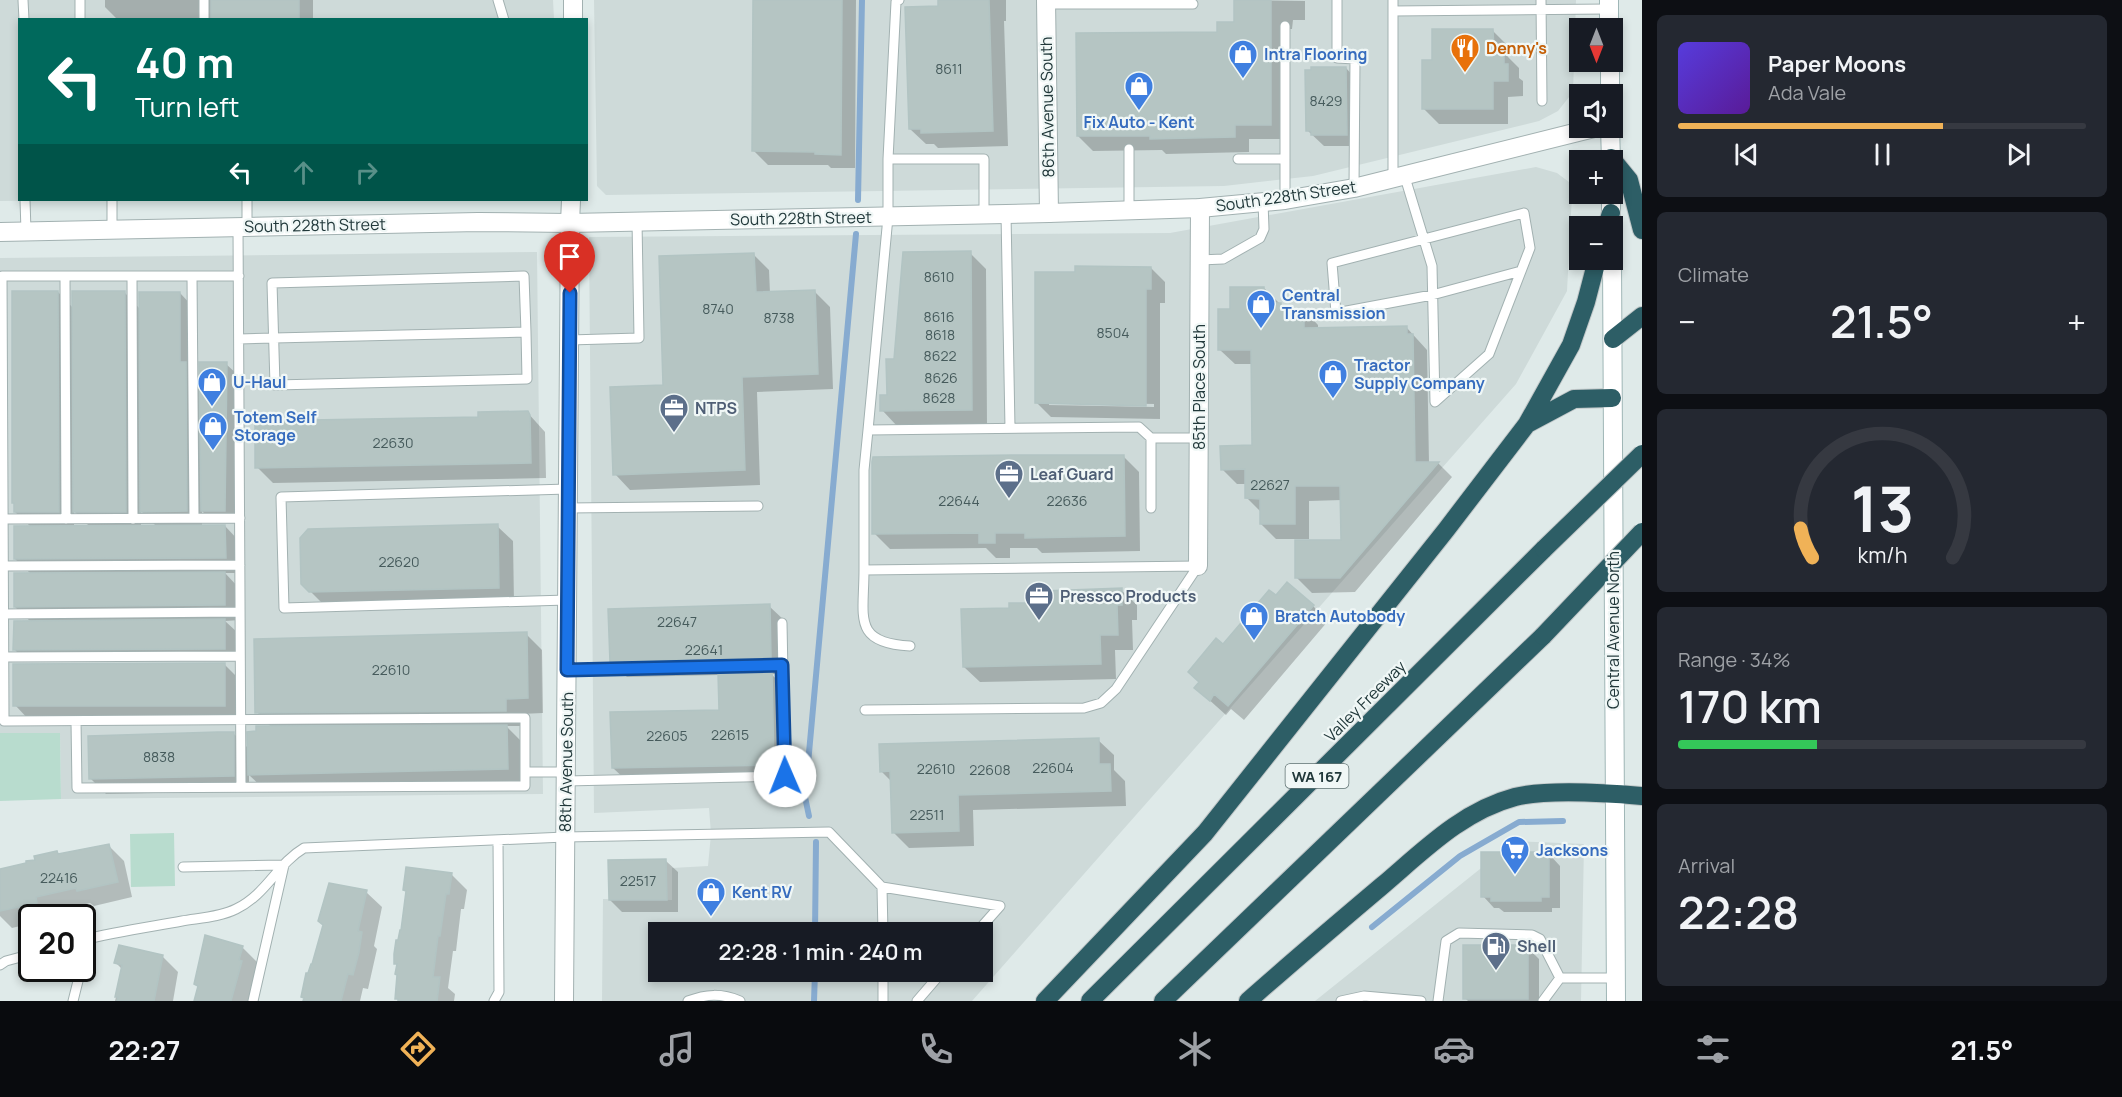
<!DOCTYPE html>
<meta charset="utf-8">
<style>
body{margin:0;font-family:Manrope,sans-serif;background:#242831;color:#f1f3f6;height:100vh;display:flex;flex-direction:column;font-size:22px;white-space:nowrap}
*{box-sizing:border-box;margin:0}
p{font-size:20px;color:#9ea1a6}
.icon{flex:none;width:33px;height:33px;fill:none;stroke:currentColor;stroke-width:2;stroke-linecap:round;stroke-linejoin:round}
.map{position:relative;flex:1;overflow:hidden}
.side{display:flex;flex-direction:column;gap:15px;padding:15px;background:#0d0f14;width:480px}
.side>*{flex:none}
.guide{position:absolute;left:18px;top:18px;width:570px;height:183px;border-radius:0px;box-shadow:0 3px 9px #0003;background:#00695c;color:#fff;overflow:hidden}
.needle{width:39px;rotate:180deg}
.buttons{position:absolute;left:1569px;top:18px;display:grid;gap:12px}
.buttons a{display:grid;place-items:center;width:54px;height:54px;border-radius:0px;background:#171b24;box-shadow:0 3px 9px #0003;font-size:30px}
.speed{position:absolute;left:18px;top:904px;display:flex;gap:12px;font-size:30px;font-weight:700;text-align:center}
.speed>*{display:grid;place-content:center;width:78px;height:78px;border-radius:50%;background:#171b24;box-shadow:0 3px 9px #0003;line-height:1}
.speed .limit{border:3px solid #111;border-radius:9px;background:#fff;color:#111}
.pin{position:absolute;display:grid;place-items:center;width:51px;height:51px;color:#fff;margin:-62px -26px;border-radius:50% 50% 50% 0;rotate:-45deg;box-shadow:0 0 6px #0007}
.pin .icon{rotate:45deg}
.me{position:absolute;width:66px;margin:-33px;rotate:359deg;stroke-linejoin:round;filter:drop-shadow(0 0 4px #0008)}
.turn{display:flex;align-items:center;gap:21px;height:126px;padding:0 18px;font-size:27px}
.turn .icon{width:78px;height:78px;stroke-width:2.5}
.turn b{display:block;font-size:42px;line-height:51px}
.lanes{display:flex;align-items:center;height:57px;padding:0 18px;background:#0003;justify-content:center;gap:30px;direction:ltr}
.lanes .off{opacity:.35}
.big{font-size:45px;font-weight:600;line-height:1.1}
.side .widget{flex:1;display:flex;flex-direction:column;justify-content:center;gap:9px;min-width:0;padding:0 21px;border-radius:9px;background:#242831}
.side .dial{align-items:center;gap:0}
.dial svg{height:156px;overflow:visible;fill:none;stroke:#363941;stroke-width:7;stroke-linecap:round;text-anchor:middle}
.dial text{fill:#f1f3f6;stroke:none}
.song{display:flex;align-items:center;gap:18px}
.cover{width:72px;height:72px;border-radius:9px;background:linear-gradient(135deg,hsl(250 70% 55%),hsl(270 70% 35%))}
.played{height:6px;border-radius:3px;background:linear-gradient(90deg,#f0b257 65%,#363941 65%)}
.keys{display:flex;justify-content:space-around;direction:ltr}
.heat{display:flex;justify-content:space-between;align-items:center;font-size:33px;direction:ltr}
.charge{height:9px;border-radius:4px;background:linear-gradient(90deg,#34c759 34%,#363941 0)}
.trip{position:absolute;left:648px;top:922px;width:345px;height:60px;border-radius:0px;background:#171b24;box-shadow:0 3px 9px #0003;font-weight:600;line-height:60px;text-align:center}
.tab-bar{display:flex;height:96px;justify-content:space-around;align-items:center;background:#090b0e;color:#9ea1a6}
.tab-bar .icon{width:42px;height:42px}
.tab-bar .current{color:#f0b257}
.tab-bar b{font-size:27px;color:#f1f3f6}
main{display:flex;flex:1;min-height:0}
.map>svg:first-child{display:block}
</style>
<main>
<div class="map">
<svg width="1642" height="1001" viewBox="0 0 1642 1001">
<rect width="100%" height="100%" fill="#dfeae9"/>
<path fill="#cedad9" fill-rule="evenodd" d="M0,0H553L554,19L20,20V200H118L0,201Z
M594,0H1576L1573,92L1558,111L1539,121L1313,176L1224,186L606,195L597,186Z
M1536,167L1557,173L1569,182L1572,195L1567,291L1516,384L972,1001H602L603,899L672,900V868L708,866L711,834L709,808L594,813L589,237L1170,233ZM658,933H982V972H658Z
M537,252L543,794L61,799L60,733H0V258Z
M1515,841L1584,844L1581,1001H1315Z"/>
<path fill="#b8dcce" d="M0,733H60L61,799L0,801Z
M174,833L175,886L131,887L130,834Z"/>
<path fill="#0003" fill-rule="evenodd" d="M105,0H313V20H118L105,7Z
M755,0H856L855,168H831L828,165H768L754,151Z
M939,0H1006V21H1004L1008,146L938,148L934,144H926L910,129L939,8Z
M1236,0L1305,1V20H1293L1292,29H1285V139H1249V152L1166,154L1162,150L1093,151L1078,136L1219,33L1235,23Z
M1493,31L1508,46V57L1519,68V78L1523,81V96L1508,97V124H1439L1424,109Z
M1346,68L1357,80L1358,146H1324L1307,130Z
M970,253L986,269L987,425L897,426L882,410L889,396L896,360Z
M754,255L769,270L770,293L815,292L830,307L833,389L757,392L760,485L630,490L615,474L665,386Z
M1151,268L1165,282V303H1160V419L1051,417L1036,402L1076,273ZM1049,402L1154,404V407L1049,405Z
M1264,288L1286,310H1304L1318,325V329L1407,328L1427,350L1429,463H1438L1452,477L1355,592L1312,593L1297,578L1343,542L1342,500L1309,501V539H1276L1261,524V512L1247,498V484H1237L1222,469L1254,447L1252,364H1235L1220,350L1232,310Z
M58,292L73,308L125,293L140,309L180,293L195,309V373L201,379L226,364L238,375L237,522L214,523L202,511V526H225L240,542L241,573H225L240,589V620L225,621L237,632L236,660L26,661L15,650L31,622L15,607L31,574L15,559L31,527L15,512ZM74,511L90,527H74ZM141,511L157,527H141Z
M527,412L545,432L546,478L273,483L257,467L479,418Z
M1123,456L1139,472L1140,551L1042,553L1037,548H1010V558H996L986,548L890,549L874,533Z
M497,526L513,541L514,603L326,607L302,583Z
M1121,590L1137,605V620H1132L1133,650H1115L1116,679L980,682L964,667L1010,609Z
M1276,597L1313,606L1328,621L1244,720L1231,709L1226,715L1196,688L1223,646Z
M769,606L785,621L786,674H771L787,689L789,780L629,783L613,768L720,711L719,675L627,677L611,662Z
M526,634L542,650L543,713L521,714V726H506L522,742L523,784L265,790L249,775V791L106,794L90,778L233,733L249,749L272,728L257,712Z
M224,664L240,680V721H30L15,705Z
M1098,740L1114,755V770L1125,781L1126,806L973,810L974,846L909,848L893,832L892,782L881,771Z
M108,845L124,861L132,897L94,906L90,903L51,912L52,918H32V923L12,928L0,916V872L57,853L59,855Z
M1549,854L1560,866V908H1552V912H1504L1499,908H1494L1483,896Z
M666,861L678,872V912H622L610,900Z
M451,874L467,890L464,909H461L456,951H453L448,988L455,994L454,1001H399L397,998L398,966L396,963L408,893L404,890Z
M366,892L382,907L374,946L377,949L368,989L363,988L360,1001H304Z
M242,947L258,963L251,1001H195L199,988L195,984Z
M1527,947L1539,959V1001H1468L1465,998Z
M162,956L178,972L173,1001H115L123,970L116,963Z"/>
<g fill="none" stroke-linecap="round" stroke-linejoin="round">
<path stroke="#87abd0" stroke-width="6" d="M858,200L862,0
M809,816L805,797L856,234
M1372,927L1460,856L1519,822L1563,821
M815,933L816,842
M814,1001L815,972"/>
</g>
<path fill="#b5c5c3" stroke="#b2c4c3" stroke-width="1.5" d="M211,0H299V20H211Z
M753,0H842L841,155L815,154V152L752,151Z
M938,0H989L993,131L921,133V129H909L905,7L938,6Z
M1234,0H1271V125H1235V137L1150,139V136H1077L1076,33L1217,32V22H1234Z
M1432,29H1493L1494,51H1504V64H1508V81H1493V109H1422V60H1432Z
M1311,67H1346L1347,135H1311V131H1306L1305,70H1311Z
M971,251L972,410L880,411V395H887L886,359H894L903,252Z
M754,253L756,292L815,290L818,374L742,377L745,470L613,475L610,387L663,385L659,256Z
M1075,266L1151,267V289H1146V406L1035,403V272H1075Z
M1230,287H1264V303H1281V309H1304V328L1407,326V334H1413L1415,462H1439L1340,578H1295V540H1341L1340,486H1295V524H1260V499L1245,498V469L1221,470L1220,446L1252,445L1251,350H1218V309H1230Z
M12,291H58L59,512H14V503H12Z
M72,291H125L126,512H73Z
M139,292H180V362H186L187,511L140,512Z
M199,362H227L225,511H201Z
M528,411L530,415L531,463L255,468V421L478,417V412Z
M1013,455H1124L1125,536L1025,538V533H995V543H979V533L872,534V462L873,457Z
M498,524L499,588L309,592L301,584L300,538L308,529Z
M225,525L226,558L14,559V526Z
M225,572V605L14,607V573Z
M1287,582L1314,605L1228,706L1214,694L1210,701L1194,688L1199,682L1188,672L1216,638L1223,644L1269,590L1276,595Z
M1122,588V605H1117L1118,635H1100L1101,664L963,667L961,609L1009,608V603H1043V591Z
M770,604L771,658L610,662L608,609Z
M225,619V649L13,650L14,621Z
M527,632L528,698L506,699V711L255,713L254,639Z
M225,663V706H13V664Z
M772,672L774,765L612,768L610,712L719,710L718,673Z
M507,725L508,769L248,775L247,732L256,731V726Z
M218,732H234V776L89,779L88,736Z
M1099,738V764H1110L1111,791L958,795L959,831L892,833L890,771L880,772L879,744Z
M109,844L118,882L77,891L76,888L36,897L37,903L0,911V869L26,863V861L35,860L34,856L57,851L58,854Z
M1481,852H1549V897H1541V901H1491V897H1481Z
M666,859L667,900H609L608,860Z
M406,867L452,873L449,894H446L440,936H438L433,977H440L437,1001H398V999H395L397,975L395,974L397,964H394V954L396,940H398L400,930H401L406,891L403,890Z
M329,883L367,890L358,931L362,932L359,952L353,975L348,974L341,1001H303L304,998L301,997L306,973H308L311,964H312L323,925L318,921Z
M205,935L243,946L239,960L242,961L231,1001H194L198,986L194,984Z
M119,945L163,955L154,1001H117L118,997H115L122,965L114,963Z
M1463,945H1528V999H1463Z"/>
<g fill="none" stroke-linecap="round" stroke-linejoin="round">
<g stroke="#a2b1b1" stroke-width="11">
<path id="service" d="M23,0L24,20
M80,0V20
M204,0V20
M498,0L504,20
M1337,0V58L1355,59L1354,188
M1393,0V177
M1541,0L1542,101
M1046,4H1193
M1393,11L1609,9
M1129,149V211
M888,159L896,2L899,0
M1238,159H1285
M1404,174L1432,266L1435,402L1489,354L1530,248L1524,213L1332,263L1336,313L1432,295L1521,271
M25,200L26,231
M247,200V227
M1285,200V26
M1006,214L1010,428
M984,215V159H888V217L868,430L1139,427L1151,438
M238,227L241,787
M112,230V200
M1200,260L1223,259L1260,238L1264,229L1263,202
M65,276L66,519
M132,276L133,519
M192,276L194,518
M239,339L274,338L526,332L527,379L275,385L272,283L524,276L526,332
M569,340L639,338L637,221
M568,508L758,506
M1151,508V438H1199
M3,519L240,518
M3,566L240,565
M864,570C864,617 852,643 910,646
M567,600L284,608L281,497L568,489
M3,614L240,612
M3,657L240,656
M567,670L782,665
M865,710L1084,708L1101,703L1116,689L1198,566L864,570V470L868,430
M76,721L77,788L525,786V718L4,721L2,276H239
M525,772H566
M566,781L785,776L782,623
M183,867L284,865L253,1001
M882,887L883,933
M82,940C115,932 149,927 182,921C199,918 220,917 236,909C267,894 277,864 304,848L565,837L829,832L882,887L1000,906L976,933
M82,961L88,939
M0,965L6,961L32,954
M883,972V1001
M73,1001L81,969
M494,1001L499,992L498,840
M688,1001C706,994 721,993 740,1001
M917,1001L942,972
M1341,1001L1364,996L1421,1001
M1438,1001L1446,941L1459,933L1532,935L1540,939L1560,978
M1543,1001L1560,978H1616"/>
</g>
<g stroke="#a2b1b1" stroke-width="20">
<path id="minor" d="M1046,0L1049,213
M573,20V0
M570,223L571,200
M1198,566L1200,208"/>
</g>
<g stroke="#a2b1b1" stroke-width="20">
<path id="tertiary" d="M0,232L478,222L570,223L1049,213L1200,208L1285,200L1354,188L1594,128
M564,1001L570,223"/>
</g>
<g stroke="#9fb6b6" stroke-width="20">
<path id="secondary" d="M1609,0V28
M1610,62V94
M1610,128L1611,160
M1611,194V226
M1612,260L1616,1001"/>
</g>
<g stroke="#c1c7c8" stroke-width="20">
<path id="motorway" d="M1611,158L1629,180L1642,230
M1607,226L1611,213
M1613,339L1642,316
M1529,423L1574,399L1612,398
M1045,1001L1205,833L1446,530L1527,424L1571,345L1586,302L1597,260
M1090,1001L1544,549
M1163,1001L1543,636
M1248,1001C1292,962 1338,923 1383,885C1423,851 1462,811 1515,797C1548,789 1607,793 1642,796"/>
</g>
<use href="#service" stroke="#fff" stroke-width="9"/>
<use href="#minor" stroke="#fff" stroke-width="18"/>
<use href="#tertiary" stroke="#fff" stroke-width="18"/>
<use href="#secondary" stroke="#fff" stroke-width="18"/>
<use href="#motorway" stroke="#2d5e66" stroke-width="18"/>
<g stroke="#c1c7c8" stroke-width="20" stroke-linecap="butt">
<path id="motorway-bridge" d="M1544,549L1642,454
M1543,636L1642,532"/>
</g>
<use href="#motorway-bridge" stroke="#2d5e66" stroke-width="18"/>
</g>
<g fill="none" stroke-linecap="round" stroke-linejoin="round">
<g stroke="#114b97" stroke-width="15">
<path id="route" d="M570,293L567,670L782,665L785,776"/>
</g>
<use href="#route" stroke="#1a73e8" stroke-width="10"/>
</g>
<defs>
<g id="restaurant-pin" transform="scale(1.5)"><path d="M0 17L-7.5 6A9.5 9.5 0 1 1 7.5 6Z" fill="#e8710a" stroke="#f0f7f6"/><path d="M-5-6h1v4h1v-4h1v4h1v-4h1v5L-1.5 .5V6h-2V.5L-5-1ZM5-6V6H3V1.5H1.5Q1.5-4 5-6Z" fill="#fff"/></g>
<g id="shop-pin" transform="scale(1.5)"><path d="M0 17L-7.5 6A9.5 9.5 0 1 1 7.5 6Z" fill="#3f7fe0" stroke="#f0f7f6"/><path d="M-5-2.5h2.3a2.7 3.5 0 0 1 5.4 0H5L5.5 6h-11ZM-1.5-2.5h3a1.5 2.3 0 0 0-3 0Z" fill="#fff"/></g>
<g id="office-pin" transform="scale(1.5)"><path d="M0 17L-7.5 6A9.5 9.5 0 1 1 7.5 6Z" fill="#5c6f8a" stroke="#f0f7f6"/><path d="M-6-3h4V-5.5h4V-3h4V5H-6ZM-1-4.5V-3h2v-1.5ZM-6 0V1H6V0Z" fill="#fff"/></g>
<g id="supermarket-pin" transform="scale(1.5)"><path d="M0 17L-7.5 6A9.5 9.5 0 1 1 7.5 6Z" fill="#3f7fe0" stroke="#f0f7f6"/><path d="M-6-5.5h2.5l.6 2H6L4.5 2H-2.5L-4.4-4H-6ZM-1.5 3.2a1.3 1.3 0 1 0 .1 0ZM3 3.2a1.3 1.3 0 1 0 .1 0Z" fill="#fff"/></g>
<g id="fuel-pin" transform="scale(1.5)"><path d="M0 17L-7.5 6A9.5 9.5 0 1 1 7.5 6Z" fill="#5c6f8a" stroke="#f0f7f6"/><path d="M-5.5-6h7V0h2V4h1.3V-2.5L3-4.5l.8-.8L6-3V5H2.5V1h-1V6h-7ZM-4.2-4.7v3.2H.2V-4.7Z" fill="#fff"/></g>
</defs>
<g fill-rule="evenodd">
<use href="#restaurant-pin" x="1465" y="48"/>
<use href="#shop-pin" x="1243" y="54"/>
<use href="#shop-pin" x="1139" y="86"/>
<use href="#shop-pin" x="1261" y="304"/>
<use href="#shop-pin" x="1333" y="374"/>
<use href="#shop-pin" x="212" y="382"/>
<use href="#office-pin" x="674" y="408"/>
<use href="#shop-pin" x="213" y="426"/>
<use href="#office-pin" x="1009" y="474"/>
<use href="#office-pin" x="1039" y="596"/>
<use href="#shop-pin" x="1254" y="616"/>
<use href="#supermarket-pin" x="1515" y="850"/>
<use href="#shop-pin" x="711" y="892"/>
<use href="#fuel-pin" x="1496" y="946"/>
</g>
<g text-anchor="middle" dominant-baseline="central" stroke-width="4.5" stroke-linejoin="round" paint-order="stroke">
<g font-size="14" fill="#465b5c">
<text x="949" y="68">8611</text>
<text x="1326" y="100">8429</text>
<text x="939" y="276">8610</text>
<text x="718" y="308">8740</text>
<text x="939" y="316">8616</text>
<text x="779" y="317">8738</text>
<text x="1113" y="332">8504</text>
<text x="940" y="334">8618</text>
<text x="940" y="355">8622</text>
<text x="941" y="377">8626</text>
<text x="939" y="397">8628</text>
<text x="393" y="442">22630</text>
<text x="1270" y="484">22627</text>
<text x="959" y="500">22644</text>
<text x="1067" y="500">22636</text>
<text x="399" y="561">22620</text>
<text x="677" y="621">22647</text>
<text x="704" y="649">22641</text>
<text x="391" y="669">22610</text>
<text x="730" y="734">22615</text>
<text x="667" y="735">22605</text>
<text x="159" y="756">8838</text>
<text x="1053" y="767">22604</text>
<text x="936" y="768">22610</text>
<text x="990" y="769">22608</text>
<text x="927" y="814">22511</text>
<text x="59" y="877">22416</text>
<text x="638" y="880">22517</text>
</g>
<rect fill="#f0f7f6" stroke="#5f7172" stroke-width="1.5" x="1285.5" y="764" width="63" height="24" rx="4.5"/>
<g font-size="15" font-weight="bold" fill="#21383a">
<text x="1317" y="776">WA 167</text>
</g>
<g font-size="16" font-weight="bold" fill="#c56008" stroke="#f0f7f6" text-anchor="start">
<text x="1486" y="48">Denny's</text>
</g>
<g font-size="16" font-weight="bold" fill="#366cbe" stroke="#f0f7f6" text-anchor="start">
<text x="1264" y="54">Intra Flooring</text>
<text x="1139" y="122" text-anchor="middle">Fix Auto - Kent</text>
<text x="1282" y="295">Central<tspan x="1282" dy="18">Transmission</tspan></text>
<text x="1354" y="365">Tractor<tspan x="1354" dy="18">Supply Company</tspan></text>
<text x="233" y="382">U-Haul</text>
<text x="234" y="417">Totem Self<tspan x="234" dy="18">Storage</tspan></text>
<text x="1275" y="616">Bratch Autobody</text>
<text x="1536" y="850">Jacksons</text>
<text x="732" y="892">Kent RV</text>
</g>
<g font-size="16" fill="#21383a" stroke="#f0f7f6">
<text transform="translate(1047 107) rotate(-91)">86th Avenue South</text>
<text transform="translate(1286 196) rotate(-8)">South 228th Street</text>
<text transform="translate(801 218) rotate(-1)">South 228th Street</text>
<text transform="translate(315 225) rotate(-1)">South 228th Street</text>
<text transform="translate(1199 387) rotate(-90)">85th Place South</text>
<text transform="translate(1613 630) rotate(-90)">Central Avenue North</text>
<text transform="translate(1365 701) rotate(-45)">Valley Freeway</text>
<text transform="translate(566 762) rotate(-89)">88th Avenue South</text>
</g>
<g font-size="16" font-weight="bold" fill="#4e5e75" stroke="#f0f7f6" text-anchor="start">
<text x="695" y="408">NTPS</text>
<text x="1030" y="474">Leaf Guard</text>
<text x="1060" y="596">Pressco Products</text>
<text x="1517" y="946">Shell</text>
</g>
</g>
</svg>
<div class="buttons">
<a><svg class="needle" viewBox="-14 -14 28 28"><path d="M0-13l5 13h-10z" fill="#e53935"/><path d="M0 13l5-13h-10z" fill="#9ea1a6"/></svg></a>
<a><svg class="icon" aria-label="sound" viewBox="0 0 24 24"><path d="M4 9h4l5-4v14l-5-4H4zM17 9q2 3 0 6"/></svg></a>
<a>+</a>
<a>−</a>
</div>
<div class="speed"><div class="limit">20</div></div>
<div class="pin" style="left:570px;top:293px;background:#d93025"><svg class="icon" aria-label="arrive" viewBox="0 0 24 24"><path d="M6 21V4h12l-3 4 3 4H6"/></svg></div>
<svg class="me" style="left:785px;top:776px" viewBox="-20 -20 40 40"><circle r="19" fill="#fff"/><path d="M0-13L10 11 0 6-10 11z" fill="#1a73e8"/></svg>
<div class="trip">22:28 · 1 min · 240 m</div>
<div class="guide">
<div class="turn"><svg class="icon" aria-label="left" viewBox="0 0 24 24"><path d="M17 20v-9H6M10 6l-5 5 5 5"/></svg><div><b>40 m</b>Turn left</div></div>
<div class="lanes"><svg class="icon" aria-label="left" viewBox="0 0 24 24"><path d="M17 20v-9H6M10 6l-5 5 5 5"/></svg><svg class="icon off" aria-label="ahead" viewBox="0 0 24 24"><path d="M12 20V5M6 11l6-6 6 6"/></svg><svg class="icon off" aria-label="right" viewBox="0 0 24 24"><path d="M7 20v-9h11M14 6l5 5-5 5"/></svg></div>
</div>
</div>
<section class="side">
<div class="widget">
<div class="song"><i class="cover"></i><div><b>Paper Moons</b><p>Ada Vale</p></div></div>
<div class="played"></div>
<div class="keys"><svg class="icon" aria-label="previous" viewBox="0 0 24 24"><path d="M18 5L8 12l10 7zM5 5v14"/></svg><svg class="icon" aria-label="pause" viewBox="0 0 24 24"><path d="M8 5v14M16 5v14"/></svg><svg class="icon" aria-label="next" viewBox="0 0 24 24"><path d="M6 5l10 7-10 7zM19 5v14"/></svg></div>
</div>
<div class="widget"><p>Climate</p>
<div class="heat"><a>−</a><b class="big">21.5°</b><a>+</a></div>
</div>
<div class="widget dial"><svg viewBox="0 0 100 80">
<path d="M14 69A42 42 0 1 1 86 69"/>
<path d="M14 69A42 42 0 0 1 8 54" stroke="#f0b257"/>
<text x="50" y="56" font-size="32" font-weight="700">13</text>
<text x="50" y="72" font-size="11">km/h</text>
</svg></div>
<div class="widget"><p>Range · 34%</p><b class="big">170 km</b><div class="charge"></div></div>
<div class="widget"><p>Arrival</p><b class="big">22:28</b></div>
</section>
</main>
<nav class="tab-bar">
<b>22:27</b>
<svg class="icon current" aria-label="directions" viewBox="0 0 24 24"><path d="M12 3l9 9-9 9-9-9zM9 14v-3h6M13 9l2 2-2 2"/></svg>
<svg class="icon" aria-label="music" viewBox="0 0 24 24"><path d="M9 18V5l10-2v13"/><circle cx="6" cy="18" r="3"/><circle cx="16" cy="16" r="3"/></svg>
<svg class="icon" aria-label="phone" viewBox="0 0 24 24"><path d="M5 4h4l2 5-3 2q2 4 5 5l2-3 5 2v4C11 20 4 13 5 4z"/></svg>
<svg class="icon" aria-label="climate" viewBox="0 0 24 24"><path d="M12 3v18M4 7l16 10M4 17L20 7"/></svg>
<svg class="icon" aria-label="car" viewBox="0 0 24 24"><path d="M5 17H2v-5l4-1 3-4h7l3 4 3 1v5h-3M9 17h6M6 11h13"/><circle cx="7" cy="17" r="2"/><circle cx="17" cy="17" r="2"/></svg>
<svg class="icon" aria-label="filters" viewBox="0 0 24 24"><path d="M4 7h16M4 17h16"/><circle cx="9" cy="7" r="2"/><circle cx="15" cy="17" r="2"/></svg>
<b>21.5°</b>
</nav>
